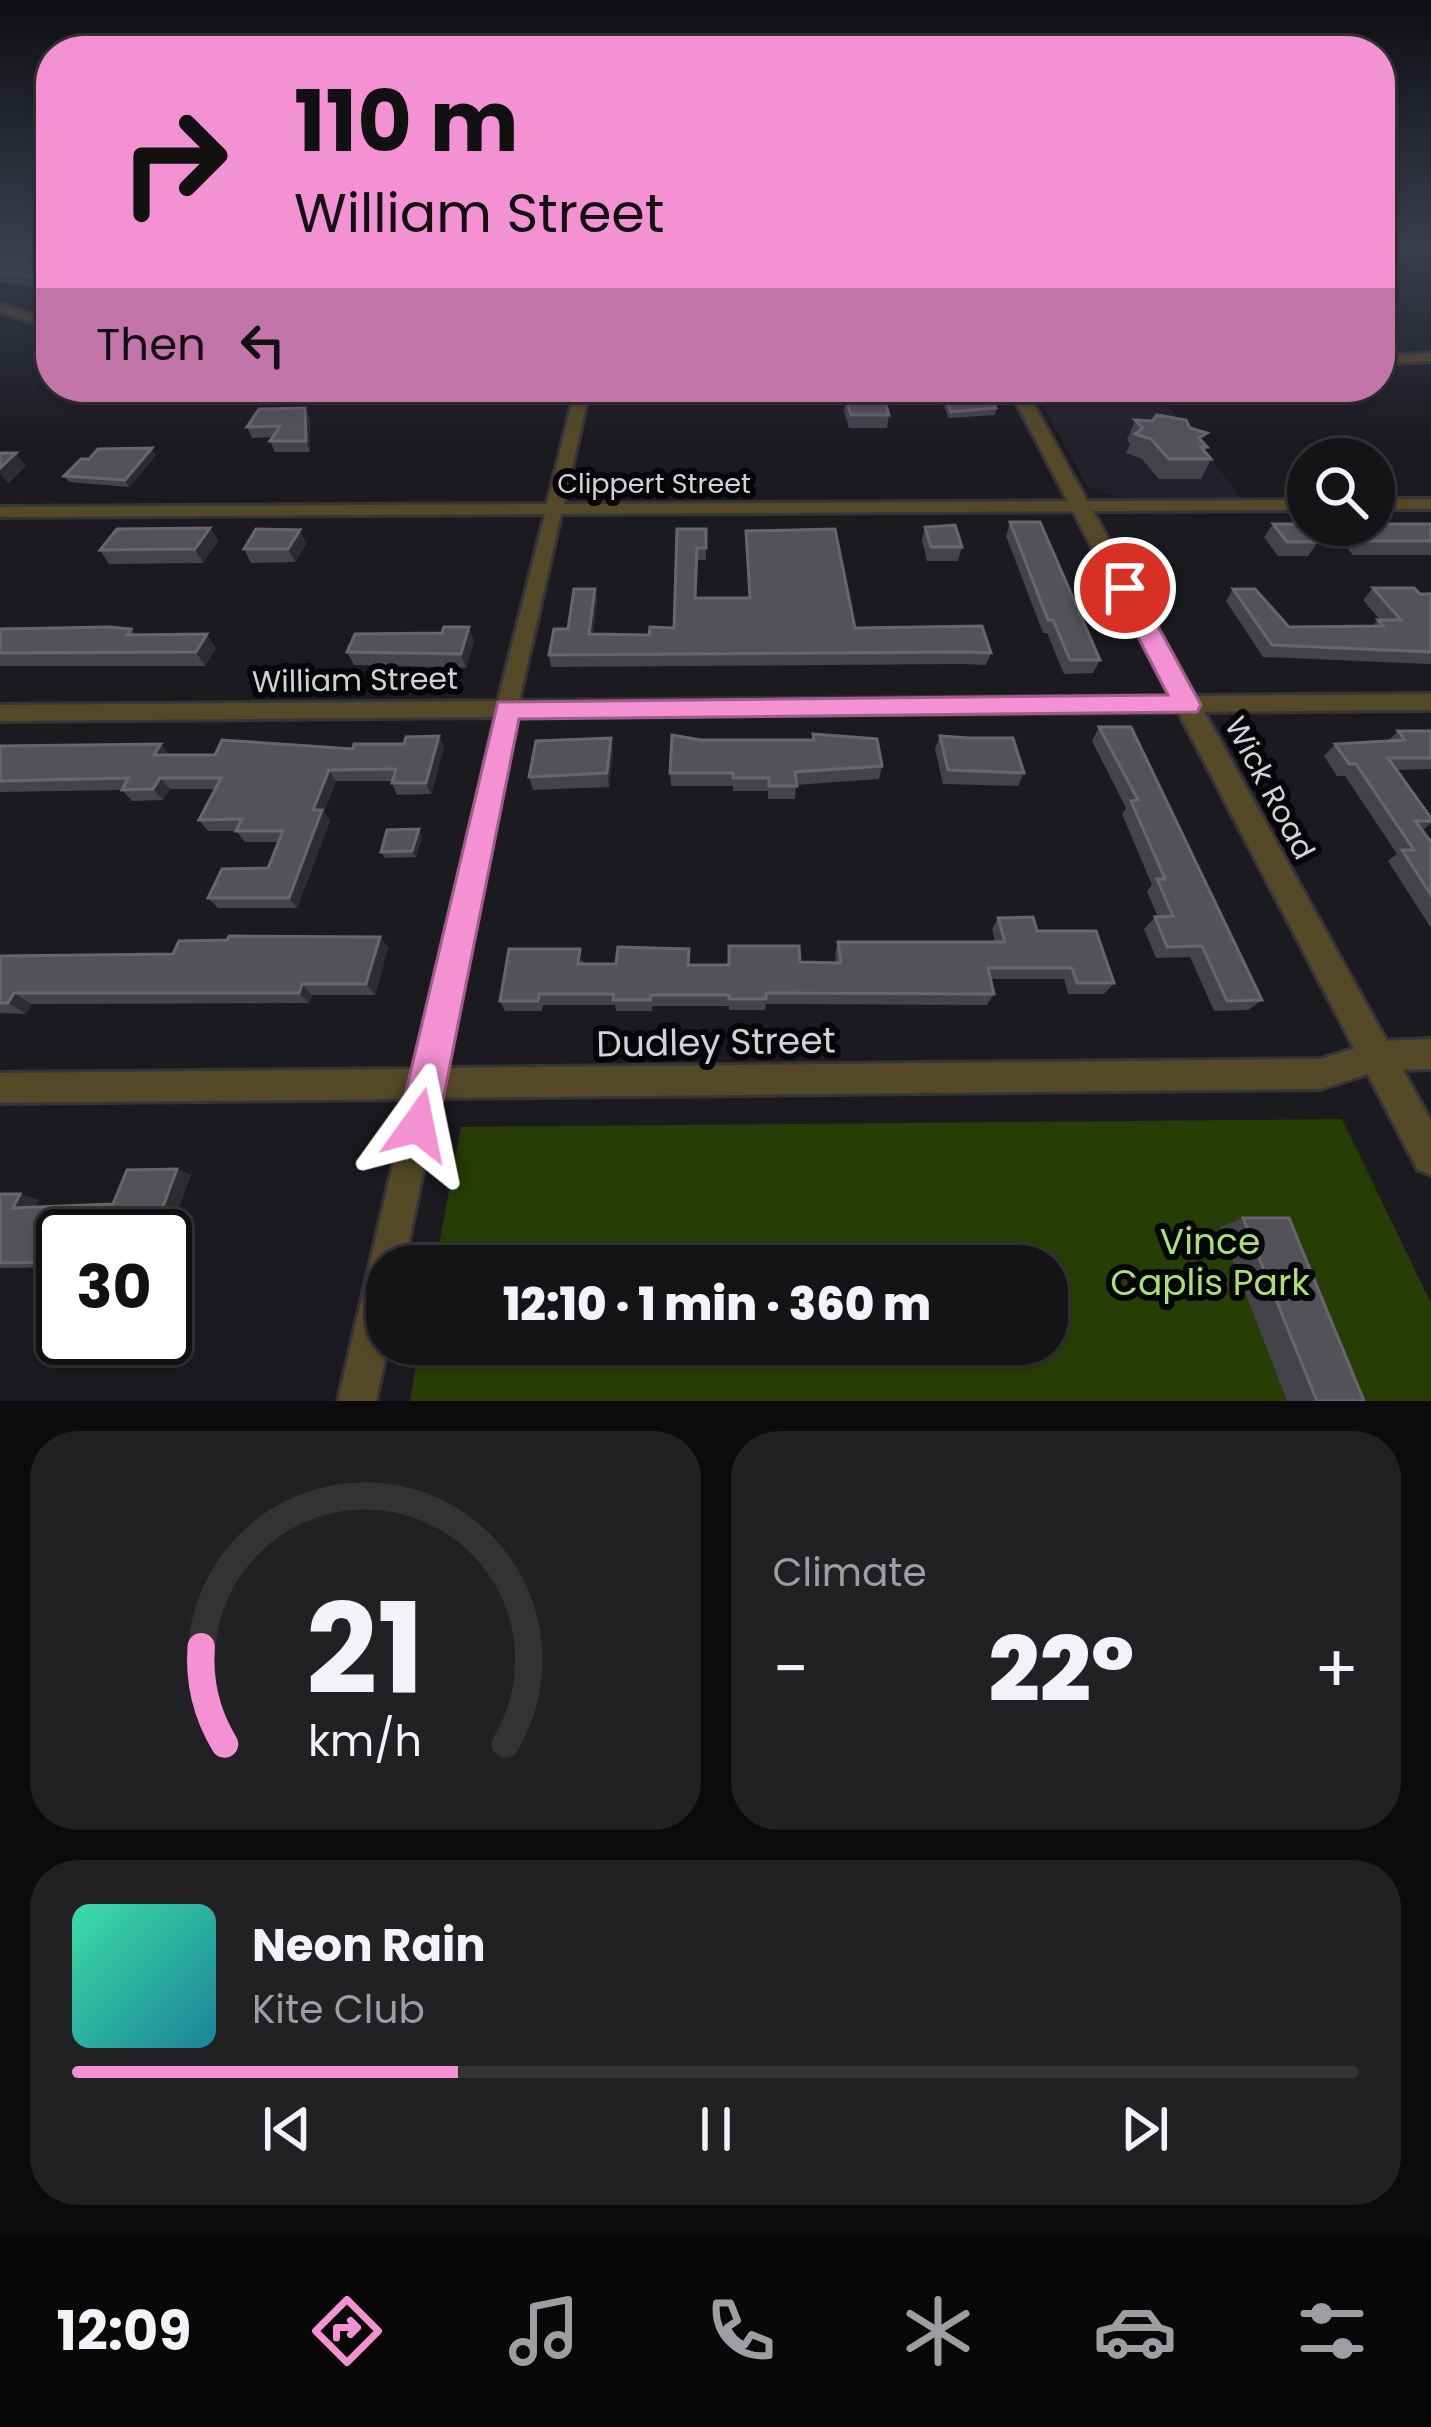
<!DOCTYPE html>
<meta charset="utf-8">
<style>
body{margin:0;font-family:Poppins,sans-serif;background:#212124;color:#f1f3f6;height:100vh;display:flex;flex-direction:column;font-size:45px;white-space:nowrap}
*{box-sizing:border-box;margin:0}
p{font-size:39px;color:#9d9ea1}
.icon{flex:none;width:66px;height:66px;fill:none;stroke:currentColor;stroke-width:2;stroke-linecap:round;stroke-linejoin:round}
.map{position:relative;height:1401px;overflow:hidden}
.panel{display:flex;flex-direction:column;gap:30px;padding:30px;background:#0b0b0d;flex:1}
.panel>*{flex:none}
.hud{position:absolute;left:36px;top:36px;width:1359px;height:366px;border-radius:48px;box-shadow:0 3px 9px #0004,0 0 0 3px #333336;background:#f491d3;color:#111;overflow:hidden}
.controls{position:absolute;left:1287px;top:438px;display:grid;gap:24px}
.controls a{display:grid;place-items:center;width:108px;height:108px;border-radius:50%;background:#141417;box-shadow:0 3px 9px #0004,0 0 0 3px #333336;font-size:60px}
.speed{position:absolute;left:36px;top:1209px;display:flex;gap:24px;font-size:60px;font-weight:700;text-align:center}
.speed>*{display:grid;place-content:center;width:156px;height:156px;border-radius:50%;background:#141417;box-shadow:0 3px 9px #0004,0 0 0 3px #333336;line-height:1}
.speed .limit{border:6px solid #111;border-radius:18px;background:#fff;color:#111}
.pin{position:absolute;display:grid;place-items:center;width:102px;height:102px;color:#fff;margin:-51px;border:6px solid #fff;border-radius:50%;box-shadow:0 3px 12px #0007}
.me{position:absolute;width:132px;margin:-66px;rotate:12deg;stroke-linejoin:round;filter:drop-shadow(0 0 9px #0008)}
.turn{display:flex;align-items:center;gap:42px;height:252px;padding:0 60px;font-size:54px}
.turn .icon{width:156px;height:156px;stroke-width:2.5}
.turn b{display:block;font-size:84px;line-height:102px}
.then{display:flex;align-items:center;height:114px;padding:0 60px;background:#0003;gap:24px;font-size:45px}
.big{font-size:90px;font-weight:800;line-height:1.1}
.panel .card{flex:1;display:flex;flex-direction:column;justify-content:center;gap:18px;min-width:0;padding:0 42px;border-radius:48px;background:#212124}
.panel .dial{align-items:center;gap:0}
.dial svg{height:312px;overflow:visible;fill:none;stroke:#333336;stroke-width:7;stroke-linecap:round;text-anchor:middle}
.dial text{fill:#f1f3f6;stroke:none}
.song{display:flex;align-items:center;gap:36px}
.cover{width:144px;height:144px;border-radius:18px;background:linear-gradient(135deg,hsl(160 70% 55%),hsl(190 70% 35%))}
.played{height:12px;border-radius:6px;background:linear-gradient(90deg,#f491d3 30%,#333336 30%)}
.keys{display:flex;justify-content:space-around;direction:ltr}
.heat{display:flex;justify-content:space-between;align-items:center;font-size:66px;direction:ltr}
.panel .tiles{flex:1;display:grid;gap:30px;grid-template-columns:1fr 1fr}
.card:last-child{grid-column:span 2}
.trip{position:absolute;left:366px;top:1245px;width:702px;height:120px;border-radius:48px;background:#141417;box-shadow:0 3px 9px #0004,0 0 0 3px #333336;font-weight:800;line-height:120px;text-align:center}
.tab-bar{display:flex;height:192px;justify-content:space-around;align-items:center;background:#080809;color:#9d9ea1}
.tab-bar .icon{width:84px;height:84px}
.tab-bar .selected{color:#f491d3}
.tab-bar b{font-size:54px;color:#f1f3f6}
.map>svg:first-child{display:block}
</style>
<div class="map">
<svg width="1431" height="1401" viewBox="0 0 1431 1401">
<rect width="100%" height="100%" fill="#1b1a1f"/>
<path fill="#23202b" d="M1032,387H1153L1241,497L1126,500L1088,487Z"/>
<path fill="#273d06" d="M1342,1119L1431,1303V1401H410L420,1344H1047V1266H435L461,1127Z"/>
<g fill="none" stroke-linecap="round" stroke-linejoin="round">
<g stroke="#353438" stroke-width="6">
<path id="minor" d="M576,387H590L564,504L1308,500V510L561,514L519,701L1431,694V710L516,717L444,1068L1321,1059L1377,1041L1431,1039V1069L1377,1071L1321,1089L438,1098L404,1266H387L388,1344L376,1401H338L408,1099L0,1103V1073L415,1069L495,717L0,721V705L498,701L545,514L0,517V507L547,504Z
M1374,499H1431V509H1374Z"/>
</g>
<g stroke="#353438" stroke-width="6">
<path id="tertiary" d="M0,304L51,320V328L0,312Z
M1431,353V361L1380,364V356Z
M308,387H633L625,392L436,397L316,392Z
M1008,387H1024L1431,1121V1175L1418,1170Z"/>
</g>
<use href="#minor" fill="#564928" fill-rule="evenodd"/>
<use href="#tertiary" fill="#564928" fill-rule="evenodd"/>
</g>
<path fill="#45434a" d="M0,245H51V289L0,282Z
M941,388L996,408L995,415L949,418L939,395Z
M846,398L889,415L887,428H849L844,411Z
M310,419V452H275L270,441L273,437L252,438L247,427Z
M1135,420L1203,442L1207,447L1205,451L1211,459L1201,479H1159L1142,459L1126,453L1130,444L1127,440Z
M156,455L129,487L69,482L64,476Z
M1010,522L1100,660L1093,673L1064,674L1047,633H1043L1006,536Z
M1273,524L1318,542L1308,556H1278L1264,537Z
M1431,524V555H1353L1338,537L1347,525Z
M925,527L962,547L958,561H927L922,540Z
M210,528L218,541L203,563L109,564L100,550Z
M677,529H706V560H697L696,598H749L746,531L855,628L991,653L986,665L961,664L551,667L549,655L568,629L597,600L593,634L649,635L674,628Z
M300,530L306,544L295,562L251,563L244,549Z
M1373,588L1431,594V664L1263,657L1226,601L1233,589L1289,627L1372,626L1378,620H1380L1363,600Z
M0,629H131L136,635L216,648L205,666H0Z
M442,633L474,641L466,668L354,665L347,652Z
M1099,727L1262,1000L1248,1010L1214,1011L1190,957L1156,958L1144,929L1155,917H1158L1147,891L1152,885L1122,814L1126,808L1092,741Z
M1398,731H1431V769L1396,770L1431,818V823L1422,831L1431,842V928L1388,861L1397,854L1345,776H1337L1324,756L1335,744L1388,741Z
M813,734L882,766L879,779L796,785L795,799H768V791H733V786H671L670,773L701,740H812Z
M439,736L444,748L431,794L397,795L392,783L393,781H336L324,812L330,821L297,908H218L208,898L268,868L279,842H245L236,831H208L199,820L215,789H170L163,800L132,801L122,790L0,792V746L161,744L169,755H215L353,749L404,744Z
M940,736L1024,773L1018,786L943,784L935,749Z
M613,752L609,787L533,790L529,777Z
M422,836L416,857L385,858L381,852Z
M998,918L1037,931L1114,983L1104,994H1068L1064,979H991L994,994L987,1005L766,1004L765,1010H729V1006H652V1011H616L615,1005H543L542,1011H505L500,1001L583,960V964L728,965L836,963L835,953L838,942H995L992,929Z
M380,937L388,948L375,995H312L309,1003L31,1004L26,1014L0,1013V956L173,954Z
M177,1169L191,1175L165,1236H63V1267L0,1268V1194L39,1200L35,1207L113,1204Z
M1243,1218L1364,1401H1287L1220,1227Z"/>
<path fill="#2e2c32" d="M305,408L310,419V452L306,441Z
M152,448L156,455L129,487L125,480Z
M16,453L26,466L8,484L0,473V468Z
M210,528L218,541L203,563L195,549Z
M300,530L306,544L295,562L288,549Z
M595,589L597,600L591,646L589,634Z
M469,627L474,641L466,668L461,654Z
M207,634L216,648L205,666L196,652Z
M439,736L444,748L431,794L426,783Z
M611,738L613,752L609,787L607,773Z
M161,744L170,756L154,755Z
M329,770L336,781L324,812L330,821L297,908L289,898L313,810Z
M160,778L170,789L163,800L153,789Z
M419,829L422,836L416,857L412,851Z
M380,937L388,948L375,995L366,984Z
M302,984L312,995L309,1003L299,993Z
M14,993L31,1004L26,1014L8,1003Z
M177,1169L191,1175L165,1247V1236H152Z
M20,1194L39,1200L32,1214L13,1208Z"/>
<path fill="#545258" stroke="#68666c" stroke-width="3" d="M0,245H51V279L0,272Z
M941,388H986L996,408L951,412Z
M846,398H884L889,415H851Z
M305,408L306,441H270L280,426L247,427L259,409Z
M1157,415L1186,420L1190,428L1207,433L1199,438L1207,447H1201L1211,459H1169L1151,439L1135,434L1143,428L1135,420L1152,421Z
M152,448L125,480L64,476L81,459H89L98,449Z
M0,453H16L0,468Z
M1010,522H1040L1100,660H1070L1053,620H1048Z
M1273,524H1302L1318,542H1287Z
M1374,524H1431V541H1363L1349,525Z
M955,525L962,547H931L925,527Z
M210,528L195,549L100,550L117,529Z
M256,529L300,530L288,549H244Z
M677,529H706V548H697L695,598H750L746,531L835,529L855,628L982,626L991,653L964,652L549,655L554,629H568L574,589H595L589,634L649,635L650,627L674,628Z
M1373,588H1414L1420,594H1431V652L1272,645L1233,589H1255L1289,627L1383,626L1378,620H1401Z
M109,627L131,629L127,635L207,634L196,652L0,653V629Z
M444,627H469L461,654L347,652L355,634L442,633Z
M1099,727H1131L1262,1000L1227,1001L1202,946L1167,947L1155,917L1173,916L1157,879H1165L1131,801L1138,800Z
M1398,731H1431V758H1388L1431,818V821H1415L1431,842V895L1402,850H1414L1356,764H1349L1335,744L1405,740Z
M813,734L877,739L882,766L795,772L797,786H769V778H733V773H670L672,735L701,740H814Z
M439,736L426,783H392L396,769L329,770L313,810H322L289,898H208L222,869L268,868L283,831H236L242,819L199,820L221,778H160L153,789L122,790L128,778L0,781V746L161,744L154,755H215L222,740L353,749L354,744H404L406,737Z
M940,736L969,738H1013L1024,773L948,770Z
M611,738L607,773L529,777L536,741Z
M419,829L412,851L381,852L387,830Z
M1033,917L1037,931H1096L1114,983H1077L1072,968H988L994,994L766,993V999H729V995H651L650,1000H613L614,994H539L538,1001H500L509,949H580L578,964H616L618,947L689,949L688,965H729V946H799L800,962L841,963L838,942H1005L998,918Z
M229,936L380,937L366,984H302L299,993H14L8,1003H0V956L173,954L179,941L227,940Z
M177,1169L152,1236H63V1262L0,1263V1194H20L13,1208L113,1204L127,1170Z
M1243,1218H1289L1364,1401H1317Z"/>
<linearGradient id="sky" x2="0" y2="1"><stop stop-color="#0f0e11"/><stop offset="0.56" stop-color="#393e4d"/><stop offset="1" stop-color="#393e4d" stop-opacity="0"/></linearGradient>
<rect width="1431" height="441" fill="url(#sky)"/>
<path fill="#f491d3" stroke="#9f5e89" stroke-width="3" d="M1125,580L1137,588L1201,705L1197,712L519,719L438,1125L432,1140L418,1145L404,1140L398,1125L498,702L1168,695L1113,588Z"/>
<g text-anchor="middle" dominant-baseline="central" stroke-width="12" stroke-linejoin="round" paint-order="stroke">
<g font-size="27" fill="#d2d1d5" stroke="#060507">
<text x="654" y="483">Clippert Street</text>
</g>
<g font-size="30" fill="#d2d1d5" stroke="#060507">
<text transform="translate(355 680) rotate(-1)">William Street</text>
<text transform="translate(1270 788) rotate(62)">Wick Road</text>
</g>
<g font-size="36" fill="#d2d1d5" stroke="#060507">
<text transform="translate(716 1042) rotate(-1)">Dudley Street</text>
</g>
<g font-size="36" fill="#addf75" stroke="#060507">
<text x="1210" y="1241">Vince<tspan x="1210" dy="41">Caplis Park</tspan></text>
</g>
</g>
</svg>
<div class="controls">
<a><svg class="icon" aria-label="search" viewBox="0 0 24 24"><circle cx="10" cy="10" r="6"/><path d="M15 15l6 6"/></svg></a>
</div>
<div class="speed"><div class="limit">30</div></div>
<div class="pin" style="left:1125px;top:588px;background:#d93025"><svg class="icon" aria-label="arrive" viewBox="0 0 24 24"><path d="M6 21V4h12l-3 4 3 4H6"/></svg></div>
<svg class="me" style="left:418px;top:1125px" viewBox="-20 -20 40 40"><path d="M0-17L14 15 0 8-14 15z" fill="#f491d3" stroke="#fff" stroke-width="4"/></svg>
<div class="trip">12:10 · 1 min · 360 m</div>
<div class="hud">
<div class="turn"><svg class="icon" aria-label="right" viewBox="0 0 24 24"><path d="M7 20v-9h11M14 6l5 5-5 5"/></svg><div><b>110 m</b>William Street</div></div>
<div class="then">Then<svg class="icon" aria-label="left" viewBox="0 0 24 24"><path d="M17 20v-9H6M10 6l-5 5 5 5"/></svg></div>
</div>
</div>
<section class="panel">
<div class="tiles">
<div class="card dial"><svg viewBox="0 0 100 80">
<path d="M14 69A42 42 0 1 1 86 69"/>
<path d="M14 69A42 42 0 0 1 8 44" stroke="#f491d3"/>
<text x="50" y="56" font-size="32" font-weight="700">21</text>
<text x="50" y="72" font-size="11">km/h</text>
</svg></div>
<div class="card"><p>Climate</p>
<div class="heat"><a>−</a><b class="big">22°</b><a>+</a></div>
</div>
<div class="card">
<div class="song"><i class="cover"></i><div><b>Neon Rain</b><p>Kite Club</p></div></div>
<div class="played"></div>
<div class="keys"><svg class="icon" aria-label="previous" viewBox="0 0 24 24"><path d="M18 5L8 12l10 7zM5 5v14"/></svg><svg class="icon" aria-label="pause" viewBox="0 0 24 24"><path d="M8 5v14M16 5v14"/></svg><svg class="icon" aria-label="next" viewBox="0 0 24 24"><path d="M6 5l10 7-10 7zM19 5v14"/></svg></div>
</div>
</div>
</section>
<nav class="tab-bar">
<b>12:09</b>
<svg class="icon selected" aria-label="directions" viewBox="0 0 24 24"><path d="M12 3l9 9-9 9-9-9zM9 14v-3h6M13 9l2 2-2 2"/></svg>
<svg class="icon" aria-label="music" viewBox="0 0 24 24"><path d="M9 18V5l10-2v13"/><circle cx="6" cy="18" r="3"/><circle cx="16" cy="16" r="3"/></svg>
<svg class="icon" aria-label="phone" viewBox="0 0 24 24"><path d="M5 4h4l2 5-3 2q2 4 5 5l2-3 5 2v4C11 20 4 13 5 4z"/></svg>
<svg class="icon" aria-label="climate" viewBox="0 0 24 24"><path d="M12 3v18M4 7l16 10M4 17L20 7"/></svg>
<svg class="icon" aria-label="car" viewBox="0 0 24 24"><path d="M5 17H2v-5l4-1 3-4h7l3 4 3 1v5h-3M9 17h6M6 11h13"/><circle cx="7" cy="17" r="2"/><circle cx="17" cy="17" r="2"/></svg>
<svg class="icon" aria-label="filters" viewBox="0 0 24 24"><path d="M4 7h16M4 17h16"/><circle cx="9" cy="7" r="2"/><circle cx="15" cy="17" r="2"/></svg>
</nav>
